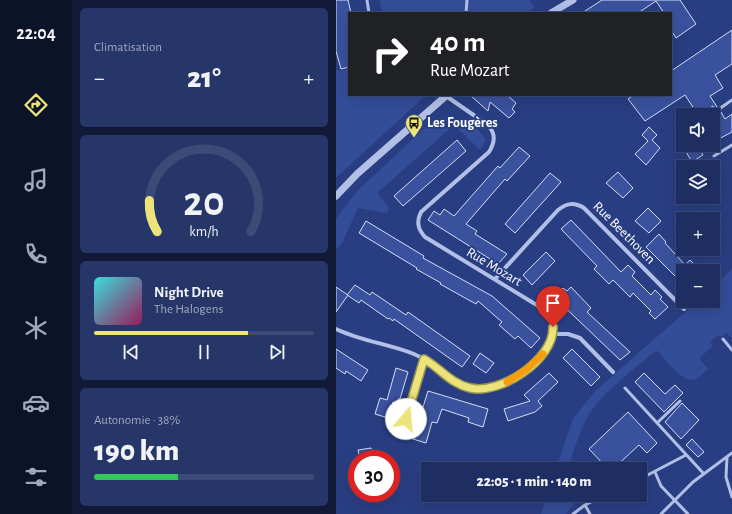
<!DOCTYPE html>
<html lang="fr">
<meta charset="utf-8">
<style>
body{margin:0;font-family:"Alegreya Sans",sans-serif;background:#273668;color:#f1f3f6;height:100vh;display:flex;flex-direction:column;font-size:15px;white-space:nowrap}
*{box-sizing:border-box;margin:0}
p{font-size:13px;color:#a1a8be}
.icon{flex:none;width:22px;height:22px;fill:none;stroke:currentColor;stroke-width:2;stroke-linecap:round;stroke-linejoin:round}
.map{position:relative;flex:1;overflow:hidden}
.details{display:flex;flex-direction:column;gap:8px;padding:8px;background:#111936;width:264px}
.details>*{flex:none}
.top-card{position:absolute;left:12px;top:12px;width:324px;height:84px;border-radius:0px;box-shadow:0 4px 16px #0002,0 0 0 1px #3c4a77;background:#202124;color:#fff;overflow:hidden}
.buttons{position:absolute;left:340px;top:108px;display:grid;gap:8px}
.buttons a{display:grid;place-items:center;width:44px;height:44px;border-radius:0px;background:#1f2e62;box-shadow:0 4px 16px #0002,0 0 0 1px #3c4a77;font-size:20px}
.speed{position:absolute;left:12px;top:450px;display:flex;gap:8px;font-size:20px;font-weight:700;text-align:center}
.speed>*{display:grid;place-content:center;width:52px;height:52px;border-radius:50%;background:#1f2e62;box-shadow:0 4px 16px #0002,0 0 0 1px #3c4a77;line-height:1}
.speed .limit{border:6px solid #d22;background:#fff;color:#111}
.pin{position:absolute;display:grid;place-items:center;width:34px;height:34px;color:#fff;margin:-41px -17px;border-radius:50% 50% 50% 0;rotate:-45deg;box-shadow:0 0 4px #0007}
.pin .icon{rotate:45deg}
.me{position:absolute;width:44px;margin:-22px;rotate:17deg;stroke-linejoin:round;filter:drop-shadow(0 0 3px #0008)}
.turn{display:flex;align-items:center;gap:14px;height:84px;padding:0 16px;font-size:18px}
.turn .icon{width:52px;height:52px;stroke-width:2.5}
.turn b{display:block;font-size:28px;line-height:34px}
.big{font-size:30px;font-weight:800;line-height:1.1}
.details .widget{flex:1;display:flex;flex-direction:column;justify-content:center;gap:6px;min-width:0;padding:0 14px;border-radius:6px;background:#273668}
.details .dial{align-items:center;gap:0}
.dial svg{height:104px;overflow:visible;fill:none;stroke:#3c4a77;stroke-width:7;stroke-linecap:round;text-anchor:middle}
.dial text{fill:#f1f3f6;stroke:none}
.song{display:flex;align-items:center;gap:12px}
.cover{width:48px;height:48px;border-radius:6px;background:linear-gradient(135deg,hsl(180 70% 55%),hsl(330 70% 35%))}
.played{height:4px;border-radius:2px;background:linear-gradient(90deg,#ece37a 70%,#3c4a77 70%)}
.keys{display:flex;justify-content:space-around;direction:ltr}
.heat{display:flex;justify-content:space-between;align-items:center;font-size:22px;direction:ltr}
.charge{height:6px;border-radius:3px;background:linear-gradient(90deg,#34c759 38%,#3c4a77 0)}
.trip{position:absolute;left:85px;top:462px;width:226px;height:40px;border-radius:0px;background:#1f2e62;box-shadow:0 4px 16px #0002,0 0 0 1px #3c4a77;font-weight:800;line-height:40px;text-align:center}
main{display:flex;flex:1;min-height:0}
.dock{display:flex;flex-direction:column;width:72px;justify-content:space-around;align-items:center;background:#0c1227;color:#a1a8be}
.dock .icon{width:28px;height:28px}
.dock .on{color:#ece37a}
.dock b{font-size:18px;color:#f1f3f6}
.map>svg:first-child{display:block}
</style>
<main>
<nav class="dock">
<b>22:04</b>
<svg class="icon on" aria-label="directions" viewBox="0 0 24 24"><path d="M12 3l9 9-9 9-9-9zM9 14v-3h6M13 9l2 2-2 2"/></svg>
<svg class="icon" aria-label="music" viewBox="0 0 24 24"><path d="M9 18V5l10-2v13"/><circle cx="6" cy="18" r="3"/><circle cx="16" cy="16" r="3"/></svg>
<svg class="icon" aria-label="phone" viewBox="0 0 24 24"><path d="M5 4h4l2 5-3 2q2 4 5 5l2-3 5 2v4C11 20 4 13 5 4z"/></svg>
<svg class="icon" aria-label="climate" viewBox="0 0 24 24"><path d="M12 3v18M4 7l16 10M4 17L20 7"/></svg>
<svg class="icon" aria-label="car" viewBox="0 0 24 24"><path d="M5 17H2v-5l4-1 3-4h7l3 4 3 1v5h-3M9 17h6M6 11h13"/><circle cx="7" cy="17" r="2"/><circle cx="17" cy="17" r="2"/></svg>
<svg class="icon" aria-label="filters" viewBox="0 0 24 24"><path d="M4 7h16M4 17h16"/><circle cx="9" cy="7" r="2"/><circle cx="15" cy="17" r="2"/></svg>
</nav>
<section class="details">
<div class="widget"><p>Climatisation</p>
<div class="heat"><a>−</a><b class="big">21°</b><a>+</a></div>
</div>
<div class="widget dial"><svg viewBox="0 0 100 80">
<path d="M14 69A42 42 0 1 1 86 69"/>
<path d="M14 69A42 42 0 0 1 8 45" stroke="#ece37a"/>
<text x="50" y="56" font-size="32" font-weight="700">20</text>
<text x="50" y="72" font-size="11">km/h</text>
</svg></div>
<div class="widget">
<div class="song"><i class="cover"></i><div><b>Night Drive</b><p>The Halogens</p></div></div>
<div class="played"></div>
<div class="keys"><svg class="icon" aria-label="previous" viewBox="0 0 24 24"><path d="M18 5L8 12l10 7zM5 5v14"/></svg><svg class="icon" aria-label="pause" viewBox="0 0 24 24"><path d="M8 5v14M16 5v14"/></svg><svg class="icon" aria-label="next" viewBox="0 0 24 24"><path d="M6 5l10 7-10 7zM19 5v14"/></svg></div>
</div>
<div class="widget"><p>Autonomie · 38%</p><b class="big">190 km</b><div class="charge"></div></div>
</section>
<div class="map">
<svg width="396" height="514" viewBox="0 0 396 514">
<rect width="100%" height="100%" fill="#293e82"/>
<path fill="#344d99" d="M44,0H193L199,7L191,13H46Z
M0,66L1,71L13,69V95H90L0,178Z
M113,118C130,119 141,126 150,140L144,150L118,125L41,193L53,208L51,213L22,208L6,243L0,249V219L22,190L87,130L101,119Z
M396,269V338L391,333L385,337L382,335L374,342L377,346L363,358L372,369C368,372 364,377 360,379C348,385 329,359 322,351L318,352C296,371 263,394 250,420C242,435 237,453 232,469H220L237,419L259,391L362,301H377V287Z
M211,495H236L238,505L230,514H205Z"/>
<path fill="#3a529e" stroke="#d5ddf5" d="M0,0H12L15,13H13V67L5,69L0,51Z
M266,0H344L360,24L340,38L335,30V13H328L320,1L302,13H246Z
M396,30V64L379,75L387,88L374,96L381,107L377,110V106L362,115L349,95L309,121L292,99L298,95H335V71Z
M134,95H171L180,103L176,109L179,112L173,118L154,102L152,111Z
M385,112L389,119L396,114V132L377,142V117Z
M313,127L321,135L316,140L324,148L310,165L299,154L312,141L306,135Z
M121,140L130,151L67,206L58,196Z
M346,145H361L367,155L356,162Z
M183,147L194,156L171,181L169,179L130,224L141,231L139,234L171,254L162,264L92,220L98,211L104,215L108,209L118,216L162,166L164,168Z
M282,172L297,188L287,198L270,183Z
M214,173L225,182L179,233L169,224Z
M312,208L325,221L313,233L299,221Z
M235,220L285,272L292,265L299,272L296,276L315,295L319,290L326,297L324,299L332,307L319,319L313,313L315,311L297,293L294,297L277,280L273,284L258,269L261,266L225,229Z
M30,221L88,256L87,258L156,296L204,338L195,348L182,336L179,339L163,325L166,322L142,301L140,304L104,284L105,283L80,269L81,268L23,233Z
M323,234L330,242L329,243L349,265L354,260L365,271H347V284L310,247Z
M210,252L219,261L196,285L187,275Z
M19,285L34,295L36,292L70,315L72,312L134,356L126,367L58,319L57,321L53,318L52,319L25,300L23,303L11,295Z
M0,287L12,295L0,312Z
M235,287L255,308L251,312L294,352L284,360L218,297L227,288L231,291Z
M0,349L32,370L25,381L10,371L9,374L0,368Z
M236,349L264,377L255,386L227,358Z
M144,353L158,363L150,373L137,364Z
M60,368L72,372L64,399L63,398L61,403L57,402L52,418L39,414L44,398L51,400Z
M213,373L222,382L202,401L206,406L199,412L172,421L168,409L194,401L188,395Z
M308,373L329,394L339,385L347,393L328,412L299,382Z
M92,391L152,409L147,427L132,422L133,418L106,409L101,423L96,422L90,443L77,439Z
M346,403L363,420L345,439L329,422Z
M292,412L321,443L311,453L303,445L277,469H272L253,449Z
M356,439L368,452L362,457L350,445Z
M35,448L37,459H24L22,450Z"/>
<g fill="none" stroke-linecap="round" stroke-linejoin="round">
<path stroke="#b2bfe6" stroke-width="3" d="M31,0L33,13
M130,13L131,0
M376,114L396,100
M378,156L396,145
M387,339L396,350
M289,388L368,474
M321,423L344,401
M391,457L390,477L396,497
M319,472L325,486L352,514
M304,479L350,455
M249,505L254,514
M237,514L249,505L269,495
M325,514L357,482L396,453"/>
<path stroke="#b2bfe6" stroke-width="4" d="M159,279L222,210C231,203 238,202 248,208L348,309
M0,329C25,341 53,344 78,354C95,361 106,375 121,383C154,401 193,374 212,347C223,332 216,319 204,307L89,237C82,229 80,222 85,212L153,152C159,142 160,134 152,125L110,96
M218,334H232L244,338L277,372
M66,434L88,359"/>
<path stroke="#b2bfe6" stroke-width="7" d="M215,13L237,0
M0,196L21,174L111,95"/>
</g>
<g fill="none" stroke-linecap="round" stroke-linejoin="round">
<g stroke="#99944f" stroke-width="10">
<path id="route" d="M70,419L88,359C104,368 115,384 134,388C164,395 218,360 217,327"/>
</g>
<use href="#route" stroke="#ece37a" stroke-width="7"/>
<path stroke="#f59e0b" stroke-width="7" d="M171,382L191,369L207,354"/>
</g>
<defs>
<g id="bus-pin" transform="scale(0.9)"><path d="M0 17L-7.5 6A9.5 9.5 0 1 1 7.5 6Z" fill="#ece37a" stroke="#293e82"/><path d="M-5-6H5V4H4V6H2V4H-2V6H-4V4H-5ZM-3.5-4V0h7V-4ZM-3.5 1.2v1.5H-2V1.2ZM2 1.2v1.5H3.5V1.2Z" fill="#111"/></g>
</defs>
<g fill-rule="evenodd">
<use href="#bus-pin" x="78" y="123"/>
</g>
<g text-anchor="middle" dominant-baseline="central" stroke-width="4" stroke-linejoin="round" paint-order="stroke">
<g font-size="14" font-weight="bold" fill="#fff" stroke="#293e82" text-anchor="start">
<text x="91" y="123">Les Fougères</text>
</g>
<g font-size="14" fill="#fff" stroke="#293e82">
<text transform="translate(288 233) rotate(45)">Rue Beethoven</text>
<text transform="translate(158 267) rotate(31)">Rue Mozart</text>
</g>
</g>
</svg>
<div class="buttons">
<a><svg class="icon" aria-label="sound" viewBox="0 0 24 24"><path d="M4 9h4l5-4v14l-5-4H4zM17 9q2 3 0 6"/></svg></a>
<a><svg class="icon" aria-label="layers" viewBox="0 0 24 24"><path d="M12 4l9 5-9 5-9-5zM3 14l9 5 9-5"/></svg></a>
<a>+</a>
<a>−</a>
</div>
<div class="speed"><div class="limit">30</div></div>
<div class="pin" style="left:217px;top:327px;background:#d93025"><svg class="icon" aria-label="arrive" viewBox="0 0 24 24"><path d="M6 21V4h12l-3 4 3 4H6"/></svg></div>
<svg class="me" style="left:70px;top:419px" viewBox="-20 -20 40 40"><circle r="19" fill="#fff"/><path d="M0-13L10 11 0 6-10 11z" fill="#ece37a"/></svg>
<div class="trip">22:05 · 1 min · 140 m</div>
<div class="top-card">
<div class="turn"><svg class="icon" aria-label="right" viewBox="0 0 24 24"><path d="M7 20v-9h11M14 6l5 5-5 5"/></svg><div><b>40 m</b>Rue Mozart</div></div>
</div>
</div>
</main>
